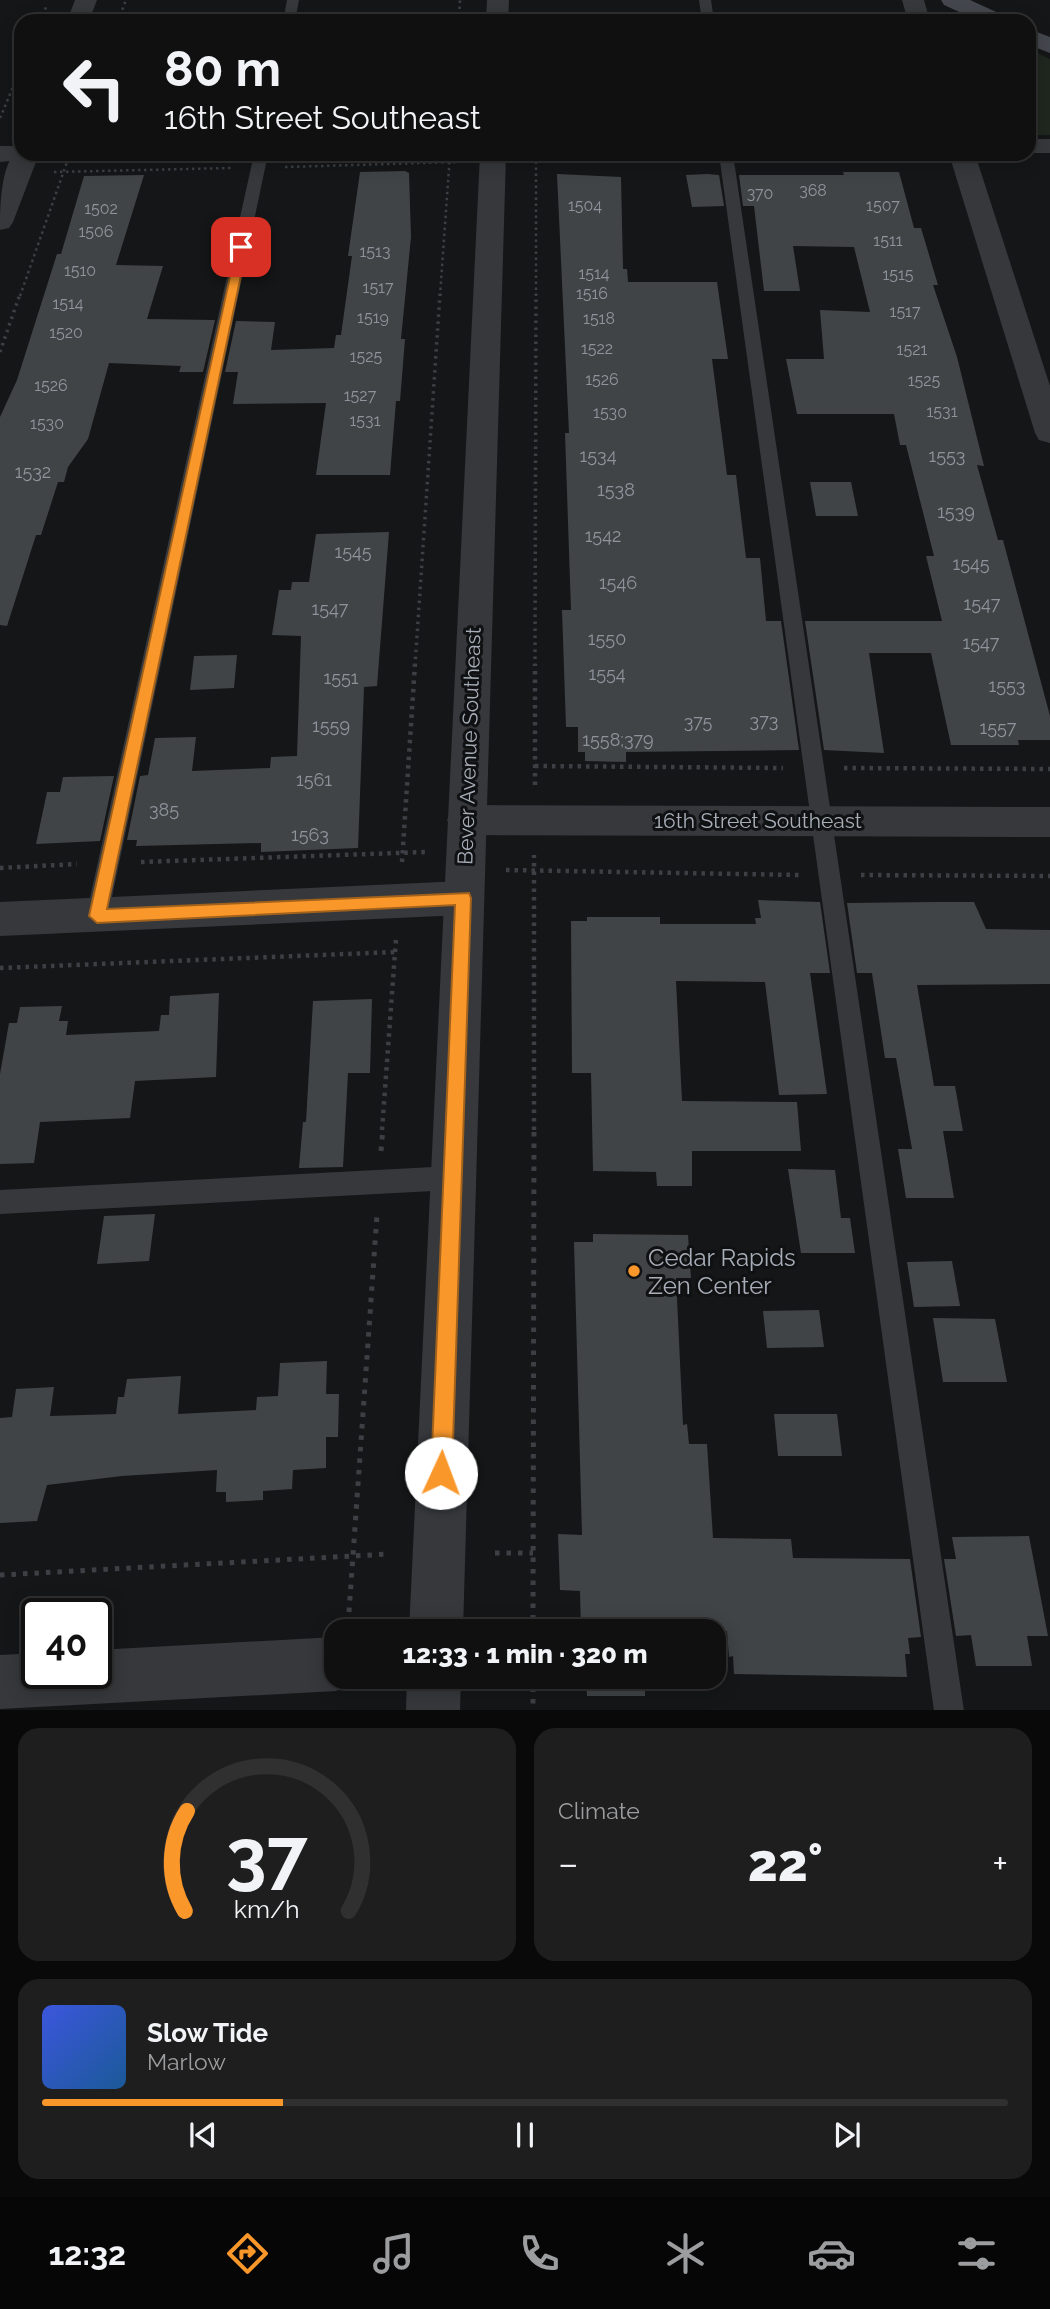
<!DOCTYPE html>
<meta charset="utf-8">
<style>
body{margin:0;font-family:Raleway,sans-serif;background:#1e1e1f;color:#f1f3f6;height:100vh;display:flex;flex-direction:column;font-size:26px;white-space:nowrap}
*{box-sizing:border-box;margin:0}
p{font-size:23px;color:#9c9d9f}
.icon{flex:none;width:38px;height:38px;fill:none;stroke:currentColor;stroke-width:2;stroke-linecap:round;stroke-linejoin:round}
.map{position:relative;height:1710px;overflow:hidden}
.drawer{display:flex;flex-direction:column;gap:18px;padding:18px;background:#090909;flex:1}
.drawer>*{flex:none}
.banner{position:absolute;left:14px;top:14px;width:1022px;height:147px;border-radius:21px;box-shadow:0 4px 18px #0003,0 0 0 2px #303031;background:#101011;color:#f1f3f6;overflow:hidden}
.speed{position:absolute;left:21px;top:1598px;display:flex;gap:14px;font-size:35px;font-weight:700;text-align:center}
.speed>*{display:grid;place-content:center;width:91px;height:91px;border-radius:50%;background:#101011;box-shadow:0 4px 18px #0003,0 0 0 2px #303031;line-height:1}
.speed .limit{border:4px solid #111;border-radius:10px;background:#fff;color:#111}
.pin{position:absolute;display:grid;place-items:center;width:60px;height:60px;color:#fff;margin:-30px;border-radius:14px;box-shadow:0 4px 10px #0006}
.me{position:absolute;width:77px;margin:-38px;rotate:2deg;stroke-linejoin:round;filter:drop-shadow(0 0 5px #0008)}
.turn{display:flex;align-items:center;gap:24px;height:147px;padding:0 35px;font-size:32px}
.turn .icon{width:91px;height:91px;stroke-width:2.5}
.turn b{display:block;font-size:49px;line-height:60px}
.big{font-size:52px;font-weight:800;line-height:1.1}
.drawer .tile{flex:1;display:flex;flex-direction:column;justify-content:center;gap:10px;min-width:0;padding:0 24px;border-radius:21px;background:#1e1e1f}
.drawer .dial{align-items:center;gap:0}
.dial svg{height:182px;overflow:visible;fill:none;stroke:#303031;stroke-width:7;stroke-linecap:round;text-anchor:middle}
.dial text{fill:#f1f3f6;stroke:none}
.song{display:flex;align-items:center;gap:21px}
.cover{width:84px;height:84px;border-radius:10px;background:linear-gradient(135deg,hsl(230 70% 55%),hsl(210 70% 35%))}
.played{height:7px;border-radius:4px;background:linear-gradient(90deg,#f9972b 25%,#303031 25%)}
.keys{display:flex;justify-content:space-around;direction:ltr}
.heat{display:flex;justify-content:space-between;align-items:center;font-size:38px;direction:ltr}
.drawer .tiles{flex:1;display:grid;gap:18px;grid-template-columns:1fr 1fr}
.tile:last-child{grid-column:span 2}
.trip{position:absolute;left:324px;top:1619px;width:402px;height:70px;border-radius:21px;background:#101011;box-shadow:0 4px 18px #0003,0 0 0 2px #303031;font-weight:800;line-height:70px;text-align:center}
.menu{display:flex;height:112px;justify-content:space-around;align-items:center;background:#060607;color:#9c9d9f}
.menu .icon{width:49px;height:49px}
.menu .on{color:#f9972b}
.menu b{font-size:32px;color:#f1f3f6}
.map>svg:first-child{display:block}
</style>
<div class="map">
<svg width="1050" height="1711" viewBox="0 0 1050 1711">
<rect width="100%" height="100%" fill="#151617"/>
<path fill="#1f271f" d="M1029,49L1050,59V135H1029Z"/>
<path fill="#414447" d="M405,171L409,173L411,237L401,339H405L400,401H396L390,475H316L326,403L233,404L238,372H225L236,321L275,322L271,350L334,348L336,335H341L352,256H348L360,172Z
M843,172H899L914,228H921L938,285H933L957,357L984,466L977,465L998,540H1003L1050,716V740H1018L1019,745H951L931,653H869L884,753L824,750L805,621H942L926,556H934L906,445H900L894,414H797L786,359H824L820,310L870,312L854,247L793,246L800,291H764L754,206H743L739,175H844Z
M557,174L621,177L623,269H627L628,282H717L728,359H712L727,475H736L746,558H760L766,621H781L799,750L626,752V762L585,761V752H578V727H566L562,610H571L565,433H569Z
M707,174L719,175L724,206L692,207L686,175Z
M144,175L116,265L163,266L147,319L215,320L203,372H179L181,366L109,363L88,439L68,467L64,482H58L41,535H36L7,626L0,625V417L17,380L57,254H61L84,176Z
M810,482H851L858,516H816Z
M389,532L377,686L364,687L358,848L261,852V843L136,846L137,840H127L140,776L148,775L155,738L196,737L192,771L270,768L271,757L297,756L301,636L272,635L279,590H291L292,582H309L316,534Z
M237,655L234,688L190,690L194,656Z
M114,776L100,841L36,844L47,792H60L63,777Z
M758,900L820,902L830,973H810L827,1094L779,1095L765,982L676,981L682,1101L797,1102L801,1151H692V1186H657L656,1172L593,1171L591,1073H572L571,921H587V917H660V924H756L755,918H761Z
M935,902H974L986,929L1050,930V984L917,985L934,1086H955L963,1131H943L954,1198H906L898,1149H912L896,1058H885L872,973H857L847,903Z
M219,993L216,1077L135,1081L130,1118L40,1122L34,1163L0,1164V1074L9,1023H17L20,1007L62,1006L59,1021H68L66,1035L159,1031L161,1015H169L170,996Z
M372,999L370,1073H348L343,1167L299,1168L303,1122H306L313,1001Z
M788,1169L835,1170L841,1218H850L855,1253H801Z
M155,1214L149,1261L97,1264L104,1216Z
M593,1234L688,1235L691,1278H676L683,1425L687,1424L689,1444H707L713,1538L791,1539L793,1558L910,1559L921,1637L908,1638L910,1654H905L907,1677L734,1674L733,1656L729,1657L727,1631H581L580,1591L560,1590L558,1534L582,1535L574,1242H593Z
M952,1261L960,1306L914,1307L907,1262Z
M819,1310L824,1347L767,1348L763,1311Z
M933,1318L995,1319L1007,1382H943Z
M327,1361L326,1394H339L338,1437H326V1468L293,1470L292,1489L263,1491V1500L226,1502V1492H216L217,1470L122,1476L47,1485L37,1521L0,1523V1418L12,1417L16,1389L54,1387L50,1416L116,1414L118,1397H124L127,1379L181,1376L178,1414L256,1410L257,1397L278,1396L280,1363Z
M774,1414H837L842,1456H778Z
M1029,1536L1048,1636H1027L1032,1666H976L971,1635L956,1636L944,1559H956L952,1537Z
M586,1676H645V1696H587Z"/>
<g fill="none" stroke-linecap="round" stroke-linejoin="round">
<path stroke="#3c3f44" stroke-width="2.5" stroke-dasharray="2.5 3.5" stroke-linecap="butt" d="M41,21L46,7
M118,21L126,0
M459,21L460,0
M0,118L21,68
M285,167L458,162
M54,172L231,168
M20,296L67,162
M440,296L450,154
M536,296V154"/>
<path stroke="#3c3f44" stroke-width="3.5" stroke-dasharray="2.5 4.5" stroke-linecap="butt" d="M0,352L20,294
M415,666L440,294
M535,666L536,294"/>
<path stroke="#3c3f44" stroke-width="4.5" stroke-dasharray="3.5 5" stroke-linecap="butt" d="M535,766L783,768
M844,768L1050,769
M535,785V664
M141,862L426,852
M402,862L415,664
M0,868L77,864
M506,870L799,875
M861,875L1050,876
M0,968L395,952
M382,1130L396,939
M534,1130V855"/>
<path stroke="#3c3f44" stroke-width="5" stroke-dasharray="4.5 7" stroke-linecap="butt" d="M381,1151L383,1128
M495,1553H533
M0,1575L390,1554
M349,1612L377,1215
M533,1631L534,1128
M533,1676V1711"/>
<path fill="#36383c" fill-rule="evenodd" d="M287,0H299L295,21H283Z
M699,0H711L714,21H702Z
M254,154H268L108,916L105,923L97,925L89,923L86,916Z
M719,154H733L964,1711H934Z
M452,1166L461,1170L464,1178L461,1186L452,1190L0,1214V1190Z"/>
<path fill="#36383c" fill-rule="evenodd" d="M75,0H97L89,21H67Z
M902,0H924L930,21H908Z
M21,148V154H39L13,222L9,228L0,230C0,208 0,159 21,148Z
M949,154H975L1050,386V443L1039,440L1035,433Z
M466,805L1050,807V837L466,835L453,831L447,820L453,809Z
M463,881L477,886L483,898L477,910L463,915L0,936V902Z
M336,1637V1676H358L355,1683L336,1691L0,1709V1655L37,1653V1673H96V1650Z"/>
<path fill="#36383c" fill-rule="evenodd" d="M487,0H509L508,21H486Z
M1029,139H1050V153H1029Z
M0,146H21V154H34L30,159L0,162Z
M480,154H506L463,1631H409Z
M407,1676H461L460,1711H406Z"/>
<path fill="#44474d" fill-rule="evenodd" d="M941,0H970L1005,16L1008,21H979L944,5Z
M1029,29L1050,37V53L1029,45Z"/>
</g>
<path fill="#f9972b" stroke="#a2621c" stroke-width="2" d="M237,245L247,247L107,909L469,893L471,898L452,1473L449,1480L441,1483L434,1480L431,1473L455,905L97,923L89,916Z"/>
<circle fill="#f9972b" stroke="#101112" stroke-width="2.5" cx="634" cy="1271" r="7"/>
<g text-anchor="middle" dominant-baseline="central" stroke-width="6" stroke-linejoin="round" paint-order="stroke">
<g font-size="16" fill="#8e949c">
<text x="813" y="190">368</text>
<text x="760" y="193">370</text>
<text x="585" y="205">1504</text>
<text x="883" y="205">1507</text>
<text x="101" y="208">1502</text>
<text x="96" y="231">1506</text>
<text x="888" y="240">1511</text>
<text x="375" y="251">1513</text>
<text x="80" y="270">1510</text>
<text x="594" y="273">1514</text>
<text x="898" y="274">1515</text>
<text x="378" y="287">1517</text>
<text x="592" y="293">1516</text>
<text x="68" y="303">1514</text>
<text x="905" y="311">1517</text>
<text x="373" y="317">1519</text>
<text x="599" y="318">1518</text>
<text x="66" y="332">1520</text>
<text x="597" y="348">1522</text>
<text x="912" y="349">1521</text>
<text x="366" y="356">1525</text>
<text x="602" y="379">1526</text>
<text x="924" y="380">1525</text>
<text x="51" y="385">1526</text>
<text x="360" y="395">1527</text>
<text x="942" y="411">1531</text>
<text x="610" y="412">1530</text>
<text x="365" y="420">1531</text>
<text x="47" y="423">1530</text>
</g>
<g font-size="18" fill="#8e949c">
<text x="598" y="455">1534</text>
<text x="947" y="455">1553</text>
<text x="33" y="471">1532</text>
<text x="616" y="489">1538</text>
<text x="956" y="511">1539</text>
<text x="603" y="535">1542</text>
<text x="353" y="551">1545</text>
<text x="971" y="563">1545</text>
<text x="618" y="582">1546</text>
<text x="982" y="603">1547</text>
<text x="330" y="608">1547</text>
<text x="607" y="638">1550</text>
<text x="981" y="642">1547</text>
<text x="607" y="673">1554</text>
<text x="341" y="677">1551</text>
<text x="1007" y="685">1553</text>
<text x="764" y="720">373</text>
<text x="698" y="721">375</text>
<text x="331" y="725">1559</text>
<text x="998" y="727">1557</text>
<text x="618" y="739">1558;379</text>
<text x="314" y="779">1561</text>
<text x="164" y="809">385</text>
<text x="310" y="834">1563</text>
</g>
<g font-size="21" fill="#a7aeb8" stroke="#101112">
<text transform="translate(469 746) rotate(-88)">Bever Avenue Southeast</text>
<text x="758" y="820">16th Street Southeast</text>
</g>
<g font-size="24" fill="#a7aeb8" stroke="#101112" text-anchor="start">
<text x="648" y="1257">Cedar Rapids<tspan x="648" dy="28">Zen Center</tspan></text>
</g>
</g>
</svg>
<div class="speed"><div class="limit">40</div></div>
<div class="pin" style="left:241px;top:247px;background:#d93025"><svg class="icon" aria-label="arrive" viewBox="0 0 24 24"><path d="M6 21V4h12l-3 4 3 4H6"/></svg></div>
<svg class="me" style="left:441px;top:1473px" viewBox="-20 -20 40 40"><circle r="19" fill="#fff"/><path d="M0-13L10 11 0 6-10 11z" fill="#f9972b"/></svg>
<div class="trip">12:33 · 1 min · 320 m</div>
<div class="banner">
<div class="turn"><svg class="icon" aria-label="left" viewBox="0 0 24 24"><path d="M17 20v-9H6M10 6l-5 5 5 5"/></svg><div><b>80 m</b>16th Street Southeast</div></div>
</div>
</div>
<section class="drawer">
<div class="tiles">
<div class="tile dial"><svg viewBox="0 0 100 80">
<path d="M14 69A42 42 0 1 1 86 69"/>
<path d="M14 69A42 42 0 0 1 15 25" stroke="#f9972b"/>
<text x="50" y="56" font-size="32" font-weight="700">37</text>
<text x="50" y="72" font-size="11">km/h</text>
</svg></div>
<div class="tile"><p>Climate</p>
<div class="heat"><a>−</a><b class="big">22°</b><a>+</a></div>
</div>
<div class="tile">
<div class="song"><i class="cover"></i><div><b>Slow Tide</b><p>Marlow</p></div></div>
<div class="played"></div>
<div class="keys"><svg class="icon" aria-label="previous" viewBox="0 0 24 24"><path d="M18 5L8 12l10 7zM5 5v14"/></svg><svg class="icon" aria-label="pause" viewBox="0 0 24 24"><path d="M8 5v14M16 5v14"/></svg><svg class="icon" aria-label="next" viewBox="0 0 24 24"><path d="M6 5l10 7-10 7zM19 5v14"/></svg></div>
</div>
</div>
</section>
<nav class="menu">
<b>12:32</b>
<svg class="icon on" aria-label="directions" viewBox="0 0 24 24"><path d="M12 3l9 9-9 9-9-9zM9 14v-3h6M13 9l2 2-2 2"/></svg>
<svg class="icon" aria-label="music" viewBox="0 0 24 24"><path d="M9 18V5l10-2v13"/><circle cx="6" cy="18" r="3"/><circle cx="16" cy="16" r="3"/></svg>
<svg class="icon" aria-label="phone" viewBox="0 0 24 24"><path d="M5 4h4l2 5-3 2q2 4 5 5l2-3 5 2v4C11 20 4 13 5 4z"/></svg>
<svg class="icon" aria-label="climate" viewBox="0 0 24 24"><path d="M12 3v18M4 7l16 10M4 17L20 7"/></svg>
<svg class="icon" aria-label="car" viewBox="0 0 24 24"><path d="M5 17H2v-5l4-1 3-4h7l3 4 3 1v5h-3M9 17h6M6 11h13"/><circle cx="7" cy="17" r="2"/><circle cx="17" cy="17" r="2"/></svg>
<svg class="icon" aria-label="filters" viewBox="0 0 24 24"><path d="M4 7h16M4 17h16"/><circle cx="9" cy="7" r="2"/><circle cx="15" cy="17" r="2"/></svg>
</nav>
